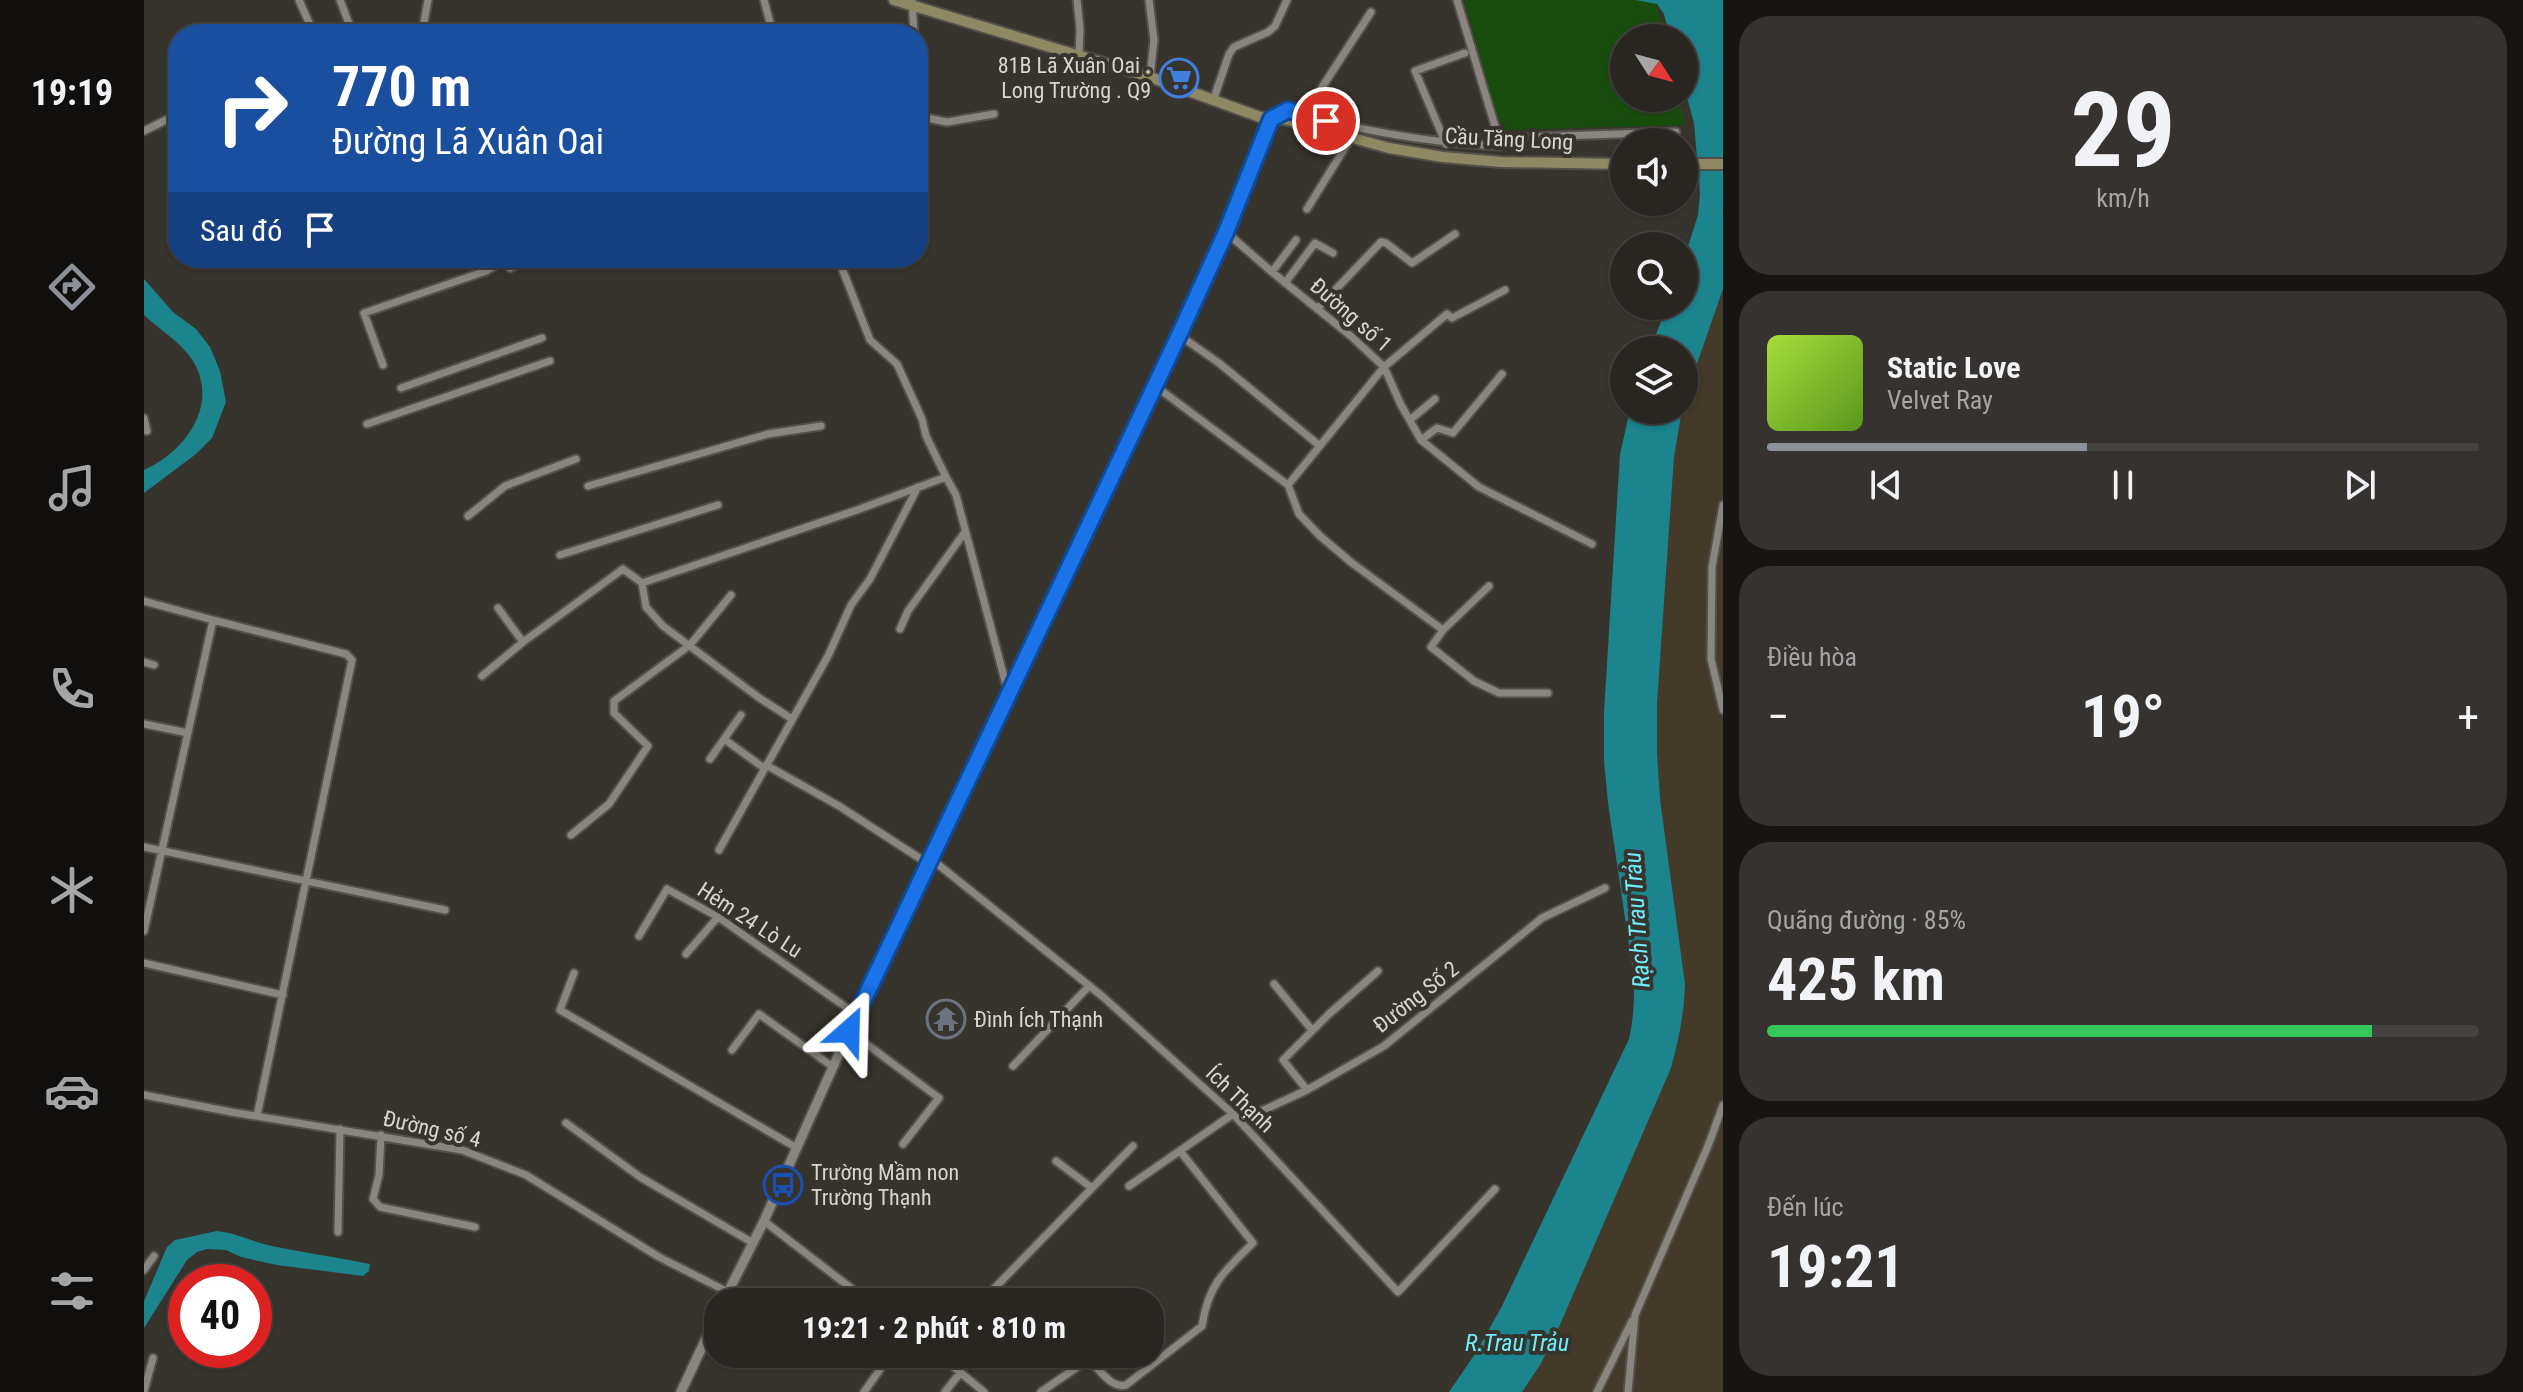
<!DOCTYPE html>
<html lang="vi">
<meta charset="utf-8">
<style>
body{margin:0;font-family:"Roboto Condensed",sans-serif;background:#35322f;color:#f1f3f6;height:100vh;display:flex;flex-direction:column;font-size:30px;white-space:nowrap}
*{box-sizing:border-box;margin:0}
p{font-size:26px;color:#a5a5a5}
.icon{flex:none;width:44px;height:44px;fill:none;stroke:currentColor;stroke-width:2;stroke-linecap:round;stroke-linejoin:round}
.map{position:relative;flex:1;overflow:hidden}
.drawer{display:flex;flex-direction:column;gap:16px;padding:16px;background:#171513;width:800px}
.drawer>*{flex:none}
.banner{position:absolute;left:24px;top:24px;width:760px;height:244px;border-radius:32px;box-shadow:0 2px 6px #0004,0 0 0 2px #454340;background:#1a4fa0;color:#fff;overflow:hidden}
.needle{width:52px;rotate:126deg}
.buttons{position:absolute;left:1466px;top:24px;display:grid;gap:16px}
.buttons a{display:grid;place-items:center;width:88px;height:88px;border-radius:50%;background:#292622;box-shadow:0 2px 6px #0004,0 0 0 2px #454340;font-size:40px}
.speed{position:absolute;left:24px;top:1264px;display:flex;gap:16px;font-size:40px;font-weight:700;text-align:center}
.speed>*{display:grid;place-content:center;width:104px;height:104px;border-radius:50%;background:#292622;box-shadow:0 2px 6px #0004,0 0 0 2px #454340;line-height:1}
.speed .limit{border:12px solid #d22;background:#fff;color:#111}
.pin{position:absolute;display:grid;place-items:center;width:68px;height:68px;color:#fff;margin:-34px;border:4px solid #fff;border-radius:50%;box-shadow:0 2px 8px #0007}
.me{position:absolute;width:88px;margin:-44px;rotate:25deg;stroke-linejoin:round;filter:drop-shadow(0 0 6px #0008)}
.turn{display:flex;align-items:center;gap:28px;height:168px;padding:0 32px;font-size:36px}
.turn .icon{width:104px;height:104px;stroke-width:2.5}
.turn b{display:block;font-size:56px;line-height:68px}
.then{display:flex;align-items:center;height:76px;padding:0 32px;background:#0003;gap:16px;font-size:30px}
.big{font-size:60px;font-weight:700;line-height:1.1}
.drawer .tile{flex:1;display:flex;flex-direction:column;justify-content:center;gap:12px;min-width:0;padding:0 28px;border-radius:32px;background:#35322f}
.drawer .dial{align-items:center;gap:0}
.dial b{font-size:104px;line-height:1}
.song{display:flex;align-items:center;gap:24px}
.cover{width:96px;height:96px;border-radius:12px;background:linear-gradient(135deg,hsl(80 70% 55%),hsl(90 70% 35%))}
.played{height:8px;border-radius:4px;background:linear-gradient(90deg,#8c9099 45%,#454340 45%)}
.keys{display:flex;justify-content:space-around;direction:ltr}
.heat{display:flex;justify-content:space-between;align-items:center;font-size:44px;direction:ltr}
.charge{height:12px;border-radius:6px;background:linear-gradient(90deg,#34c759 85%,#454340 0)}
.trip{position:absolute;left:560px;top:1288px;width:460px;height:80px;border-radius:32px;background:#292622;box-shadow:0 2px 6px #0004,0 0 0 2px #454340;font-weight:700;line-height:80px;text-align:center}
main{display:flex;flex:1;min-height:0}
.dock{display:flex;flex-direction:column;width:144px;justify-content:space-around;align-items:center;background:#100f0e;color:#a5a5a5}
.dock .icon{width:56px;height:56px}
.dock .selected{color:#8c9099}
.dock b{font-size:36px;color:#f1f3f6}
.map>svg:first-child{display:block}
</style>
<main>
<nav class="dock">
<b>19:19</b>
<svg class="icon selected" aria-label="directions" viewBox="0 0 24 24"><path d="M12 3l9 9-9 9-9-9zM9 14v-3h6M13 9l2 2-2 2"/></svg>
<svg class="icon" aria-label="music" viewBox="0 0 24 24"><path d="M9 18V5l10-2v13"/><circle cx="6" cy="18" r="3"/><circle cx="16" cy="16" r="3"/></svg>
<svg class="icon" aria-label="phone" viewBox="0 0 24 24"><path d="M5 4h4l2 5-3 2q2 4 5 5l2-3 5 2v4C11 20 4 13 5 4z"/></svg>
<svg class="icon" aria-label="climate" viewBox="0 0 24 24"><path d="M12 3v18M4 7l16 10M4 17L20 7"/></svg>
<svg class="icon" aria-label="car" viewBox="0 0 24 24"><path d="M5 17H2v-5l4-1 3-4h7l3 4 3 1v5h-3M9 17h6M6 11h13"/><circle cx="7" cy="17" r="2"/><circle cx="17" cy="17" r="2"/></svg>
<svg class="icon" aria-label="filters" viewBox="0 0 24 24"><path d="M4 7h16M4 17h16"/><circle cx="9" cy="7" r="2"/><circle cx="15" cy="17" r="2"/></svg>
</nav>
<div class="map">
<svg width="1579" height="1392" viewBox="0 0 1579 1392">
<rect width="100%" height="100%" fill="#37332d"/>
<path fill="#443a29" d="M1579,289V1392H1378L1396,1365L1412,1334L1527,1068L1535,1040L1541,984L1516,799L1513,752V704L1530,457L1534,427L1538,410H1540L1542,393Z"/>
<path fill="#194d0e" d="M1320,0H1491L1513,4L1521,38H1480V98H1535L1541,125L1362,130L1352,113Z"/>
<path fill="#1c848d" d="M1491,0H1579V289L1540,401V350H1506L1523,306H1540V259L1554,215L1556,193L1550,123L1540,87V38H1526L1520,14L1513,4Z
M0,279L29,312L52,329L66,347L76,371L82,402L68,438L52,454L0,493V470C40,452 76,406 49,361C37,342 16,330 0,315Z
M1486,410H1538L1530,457L1513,704V752L1516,799L1541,984C1540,1014 1535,1040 1527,1068L1412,1334L1396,1365L1378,1392H1305L1331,1354L1358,1306L1485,1039C1490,1016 1491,996 1489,972L1464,803L1460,761V712L1476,454Z
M73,1231C92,1233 109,1242 128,1246C160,1253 193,1257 226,1264L225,1271L219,1276L133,1265L97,1257L82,1250L63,1249L53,1252L43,1260L0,1328V1301L23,1247L31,1240Z"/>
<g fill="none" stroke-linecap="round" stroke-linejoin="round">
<g stroke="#534f4a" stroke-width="11">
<path id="minor" d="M155,0L170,34
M196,0L209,34
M620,0L629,34
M768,0L770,34
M933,0L936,29L935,56
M1005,0L1010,40L1006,77
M281,34L279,28L284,0
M774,76L778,117L803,122L850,114
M1069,101L1085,54L1090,47L1124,32L1131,26L1143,0
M1160,115L1227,12
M1129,118L1144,110C1215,131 1284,143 1357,146L1313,0
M0,131L34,114
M1355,138L1532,132
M1302,144L1271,71L1321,53
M1163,209L1207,138
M1082,232L1128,272L1208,337L1240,367L1257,405L1277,440L1335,487L1448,544
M694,258L726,340L753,364L778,419L782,436L802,477
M366,268L387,258
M1128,272L1152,240
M1141,283L1171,243L1189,253
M1173,309L1237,242L1242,243L1268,263L1311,234
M1035,335L1075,363L1176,446
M239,365L220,313L342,271L358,262L357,258
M1010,385L1144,485L1155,514L1176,536L1208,563L1299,630L1287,647L1330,681L1355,693H1404
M257,388L398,338
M0,418L3,431
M1266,420L1291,399
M223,424L406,361
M1277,440L1293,428L1309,433L1358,374
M1144,485L1240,367L1303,314L1308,318L1361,290
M444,486L624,434L677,426
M1579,505L1568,567L1567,659L1579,710
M324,516L361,486L432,459
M416,555L574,505
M498,583L502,607L519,626L614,697L648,719
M0,601L69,620L0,931
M354,608L379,642
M69,620L202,654L208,660L113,1116
M756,629L764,611L821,532
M1299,630L1345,586
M0,662L10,665
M338,676L379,642L479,569L498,583L713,510L802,477L812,495L865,696
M0,724L44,733
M580,739L620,768
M566,759L597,715
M622,765L695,806L783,863
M427,835L465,804L504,746L470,713V701L546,645L587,595
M0,847L301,910
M575,850L684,656L707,605L726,579L774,487
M786,858L958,996L1089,1114L1254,1292L1351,1189
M495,936L523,889L574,917L713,1015
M542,954L574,917
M0,963L139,995
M430,973L416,1010L653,1148
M1130,984L1168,1030
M705,1031L795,1098L759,1144
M588,1050L615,1014L689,1067
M869,1066L945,986
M1163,1090L1139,1060L1185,1014L1234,971
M0,1095L87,1112L318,1150L382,1175L515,1257L584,1292
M1096,1121L1163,1090L1240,1046L1398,918L1461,888
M422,1123L496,1177L609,1243
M237,1135L235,1175L229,1199L236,1207L331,1227
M912,1161L948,1188
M985,1186L1089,1114
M620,1221L725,1302
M194,1232L196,1129
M0,1270L10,1256
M837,1302L989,1146
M794,1354L840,1392
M0,1391L9,1358
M720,1392L747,1354
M801,1392L816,1373
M897,1392L942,1361C957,1366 964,1389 982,1385L1058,1326C1064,1285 1080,1271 1109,1243L1036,1151
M1453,1392L1488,1321
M1484,1392L1491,1315L1564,1146L1579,1105"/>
</g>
<g stroke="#534f4a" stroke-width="13">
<path id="tertiary" d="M579,1302L620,1221L749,933L883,658L962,484L1035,335L1082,232L1127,119
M537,1392L574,1313"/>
</g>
<g stroke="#534f4a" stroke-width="14">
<path id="secondary" d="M750,0L1006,77L1119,118L1140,119L1245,148L1299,157L1357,162L1480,164
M1540,164H1579"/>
</g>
<use href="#minor" stroke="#8a857e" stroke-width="7"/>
<use href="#tertiary" stroke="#8a857e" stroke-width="9"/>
<use href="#secondary" stroke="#8e8963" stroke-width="10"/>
</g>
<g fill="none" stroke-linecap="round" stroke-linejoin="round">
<g stroke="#114b97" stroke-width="20">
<path id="route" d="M705,1031L1035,335L1082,232L1127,119L1144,110L1182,121"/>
</g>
<use href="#route" stroke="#1a73e8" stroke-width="14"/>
</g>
<defs>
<g id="supermarket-ring" transform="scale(2)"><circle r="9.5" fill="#37332d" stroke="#3f7fe0" stroke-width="1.5"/><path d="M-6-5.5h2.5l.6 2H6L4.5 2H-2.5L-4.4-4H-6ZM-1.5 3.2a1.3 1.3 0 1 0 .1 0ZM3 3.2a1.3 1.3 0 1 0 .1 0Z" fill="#3f7fe0"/></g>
<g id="temple-ring" transform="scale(2)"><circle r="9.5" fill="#37332d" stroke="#6b7280" stroke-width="1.5"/><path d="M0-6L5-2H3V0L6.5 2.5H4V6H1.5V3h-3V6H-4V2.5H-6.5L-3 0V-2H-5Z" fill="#6b7280"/></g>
<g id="bus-ring" transform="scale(2)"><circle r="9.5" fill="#37332d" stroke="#1a4fb4" stroke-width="1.5"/><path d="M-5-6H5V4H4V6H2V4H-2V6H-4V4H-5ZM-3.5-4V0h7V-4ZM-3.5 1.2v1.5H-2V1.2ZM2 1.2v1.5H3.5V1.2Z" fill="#1a4fb4"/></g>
</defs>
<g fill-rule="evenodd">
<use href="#supermarket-ring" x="1035" y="78"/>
<use href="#temple-ring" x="802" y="1019"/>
<use href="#bus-ring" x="639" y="1185"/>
</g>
<g text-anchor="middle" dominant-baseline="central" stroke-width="8" stroke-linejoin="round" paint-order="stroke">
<g font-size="22" fill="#d8d5d2" stroke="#37332d" text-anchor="start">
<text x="1007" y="65" text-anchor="end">81B Lã Xuân Oai .<tspan x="1007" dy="25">Long Trường . Q9</tspan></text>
<text x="830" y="1019">Đình Ích Thạnh</text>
<text x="667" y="1172">Trường Mầm non<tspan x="667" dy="25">Trường Thạnh</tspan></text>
</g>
<g font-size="22" fill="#d8d5d2" stroke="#37332d">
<text transform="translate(1365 139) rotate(3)">Cầu Tăng Long</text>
<text transform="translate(1207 315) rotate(41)">Đường số 1</text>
<text transform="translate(606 920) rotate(33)">Hẻm 24 Lò Lu</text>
<text transform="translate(1272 997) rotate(-38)">Đường Số 2</text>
<text transform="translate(1096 1099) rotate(44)">Ích Thạnh</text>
<text transform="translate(288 1129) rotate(13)">Đường số 4</text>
</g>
<g font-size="24" font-style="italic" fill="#6fedfa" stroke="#37332d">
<text transform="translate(1493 920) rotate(-94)">Rạch Trau Trảu</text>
<text x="1373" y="1343">R.Trau Trảu</text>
</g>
</g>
</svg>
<div class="buttons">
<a><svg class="needle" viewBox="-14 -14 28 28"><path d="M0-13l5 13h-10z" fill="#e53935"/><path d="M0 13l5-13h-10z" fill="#a5a5a5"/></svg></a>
<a><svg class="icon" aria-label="sound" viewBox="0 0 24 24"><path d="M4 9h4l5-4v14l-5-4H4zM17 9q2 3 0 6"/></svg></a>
<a><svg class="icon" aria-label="search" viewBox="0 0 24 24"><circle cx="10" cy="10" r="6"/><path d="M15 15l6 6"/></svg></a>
<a><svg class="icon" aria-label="layers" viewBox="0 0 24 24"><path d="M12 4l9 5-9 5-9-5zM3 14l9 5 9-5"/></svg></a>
</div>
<div class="speed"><div class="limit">40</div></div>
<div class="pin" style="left:1182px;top:121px;background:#d93025"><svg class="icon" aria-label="arrive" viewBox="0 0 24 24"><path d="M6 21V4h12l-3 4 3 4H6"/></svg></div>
<svg class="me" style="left:705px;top:1031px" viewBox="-20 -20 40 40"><path d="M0-17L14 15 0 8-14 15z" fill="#1a73e8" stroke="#fff" stroke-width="4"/></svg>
<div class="trip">19:21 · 2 phút · 810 m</div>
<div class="banner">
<div class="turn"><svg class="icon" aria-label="right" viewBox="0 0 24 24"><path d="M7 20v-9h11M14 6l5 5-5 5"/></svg><div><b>770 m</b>Đường Lã Xuân Oai</div></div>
<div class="then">Sau đó<svg class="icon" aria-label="arrive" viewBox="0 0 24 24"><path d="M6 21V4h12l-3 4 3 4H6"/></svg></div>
</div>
</div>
<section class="drawer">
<div class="tile dial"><b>29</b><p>km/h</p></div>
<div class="tile">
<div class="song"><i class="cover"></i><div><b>Static Love</b><p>Velvet Ray</p></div></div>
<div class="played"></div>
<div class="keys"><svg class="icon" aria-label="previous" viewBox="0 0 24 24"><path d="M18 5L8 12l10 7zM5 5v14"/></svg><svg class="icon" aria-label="pause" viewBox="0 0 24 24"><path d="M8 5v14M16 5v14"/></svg><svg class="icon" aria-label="next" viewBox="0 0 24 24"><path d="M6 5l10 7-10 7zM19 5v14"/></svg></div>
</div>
<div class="tile"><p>Điều hòa</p>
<div class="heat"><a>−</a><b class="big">19°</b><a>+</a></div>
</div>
<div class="tile"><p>Quãng đường · 85%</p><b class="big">425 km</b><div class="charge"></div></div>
<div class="tile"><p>Đến lúc</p><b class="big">19:21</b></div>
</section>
</main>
